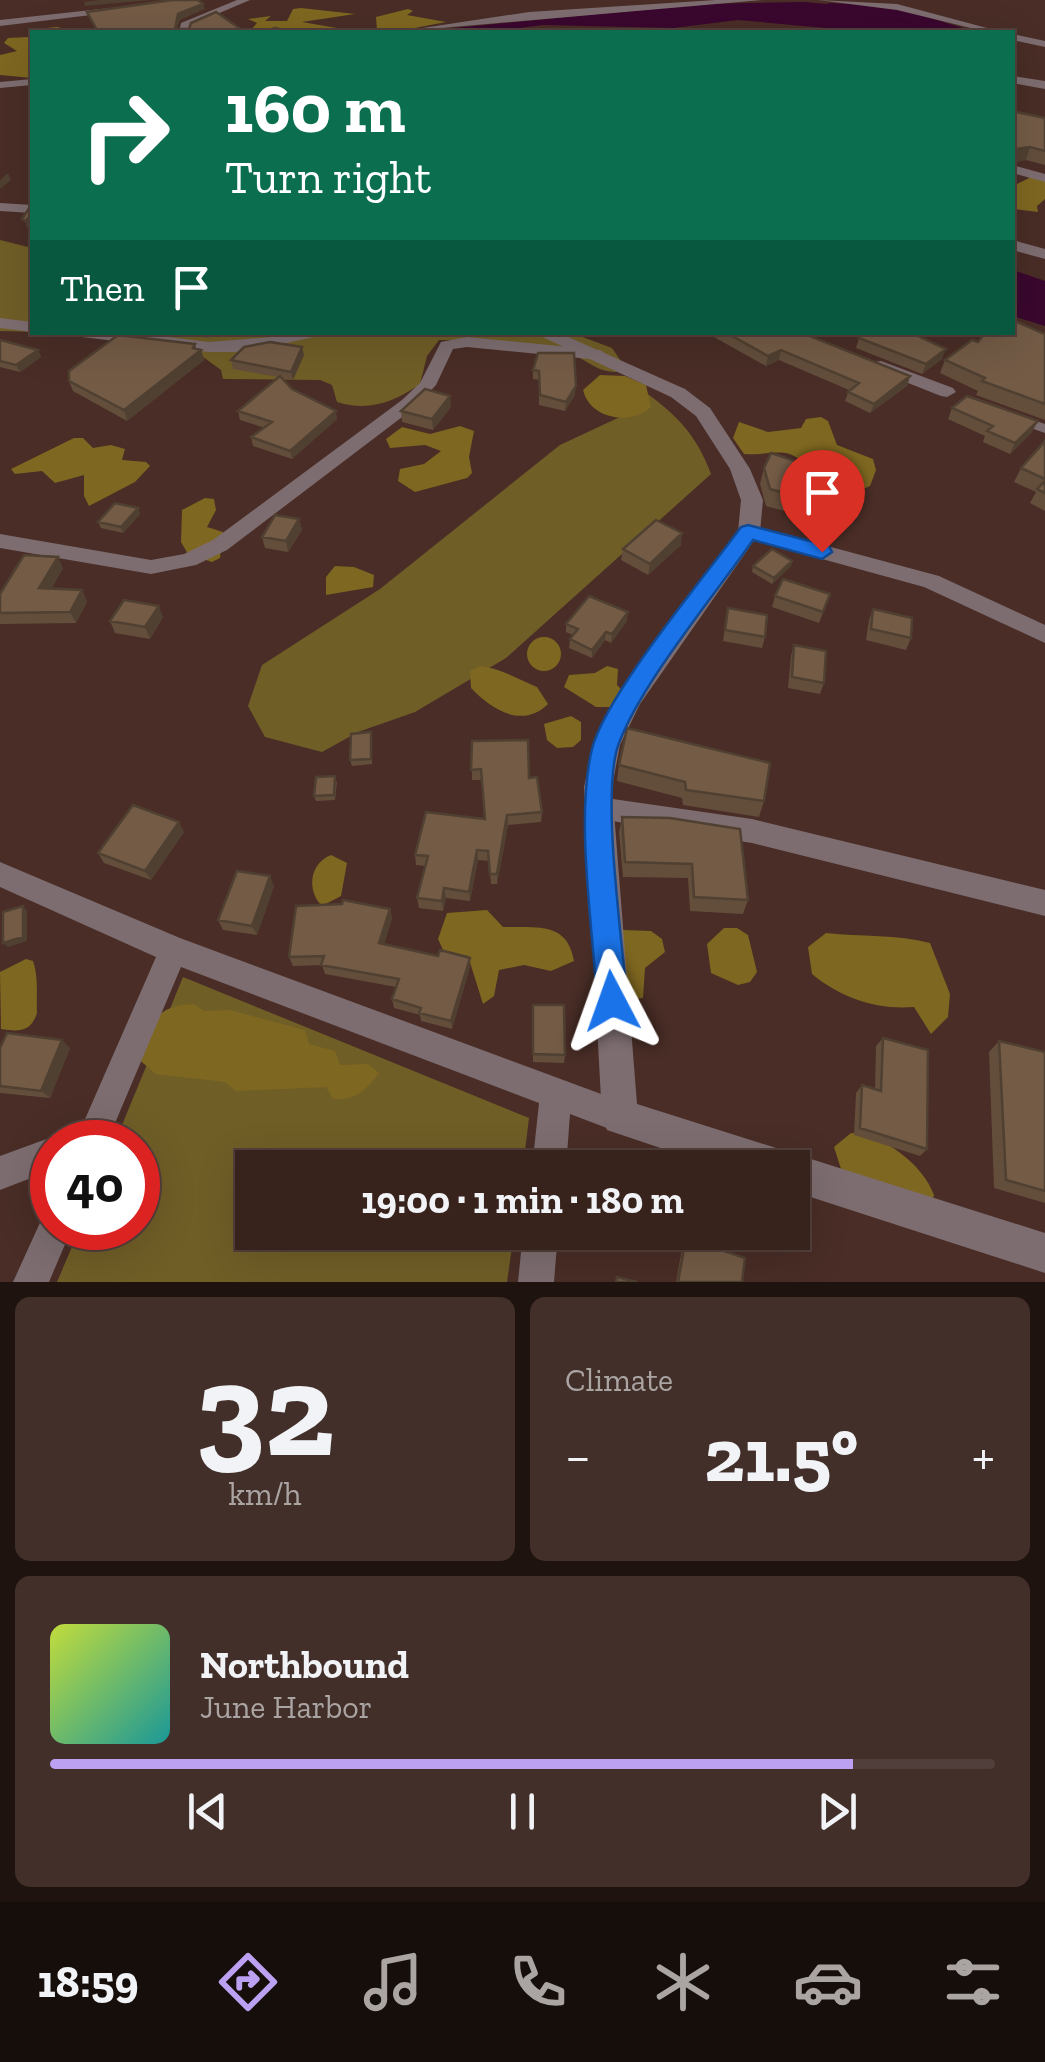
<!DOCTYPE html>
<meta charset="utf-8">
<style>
body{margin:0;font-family:"Zilla Slab",serif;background:#422f29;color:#f1f3f6;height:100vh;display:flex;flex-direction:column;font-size:38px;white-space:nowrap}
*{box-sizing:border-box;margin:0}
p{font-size:32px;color:#aaa4a3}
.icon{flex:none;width:55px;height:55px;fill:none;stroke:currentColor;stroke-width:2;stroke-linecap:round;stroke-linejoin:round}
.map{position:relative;height:1282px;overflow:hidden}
.sheet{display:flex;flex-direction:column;gap:15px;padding:15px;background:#1e130f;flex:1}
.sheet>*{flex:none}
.guide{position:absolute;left:30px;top:30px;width:985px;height:305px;border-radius:0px;box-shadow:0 10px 40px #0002,0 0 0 2px #513f3b;background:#0b6e4f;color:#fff;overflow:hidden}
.speed{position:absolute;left:30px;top:1120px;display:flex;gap:20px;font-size:50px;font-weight:700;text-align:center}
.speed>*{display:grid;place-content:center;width:130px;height:130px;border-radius:50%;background:#37221c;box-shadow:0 10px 40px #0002,0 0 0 2px #513f3b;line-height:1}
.speed .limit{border:15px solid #d22;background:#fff;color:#111}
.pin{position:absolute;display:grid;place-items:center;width:85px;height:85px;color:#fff;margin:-102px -42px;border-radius:50% 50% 50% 0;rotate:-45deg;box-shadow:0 0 10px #0007}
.pin .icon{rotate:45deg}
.me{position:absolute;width:110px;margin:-55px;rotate:356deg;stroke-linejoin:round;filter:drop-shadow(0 0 8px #0008)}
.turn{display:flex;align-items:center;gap:35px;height:210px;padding:0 30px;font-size:45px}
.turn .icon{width:130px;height:130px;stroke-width:2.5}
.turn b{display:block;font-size:70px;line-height:85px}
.then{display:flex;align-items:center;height:95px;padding:0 30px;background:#0003;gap:20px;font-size:38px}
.big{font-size:75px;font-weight:700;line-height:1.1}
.sheet .tile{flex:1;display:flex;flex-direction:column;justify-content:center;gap:15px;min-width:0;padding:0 35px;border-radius:15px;background:#422f29}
.sheet .dial{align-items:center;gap:0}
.dial b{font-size:130px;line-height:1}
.song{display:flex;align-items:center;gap:30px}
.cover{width:120px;height:120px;border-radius:15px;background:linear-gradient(135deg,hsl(70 70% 55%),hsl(180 70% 35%))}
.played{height:10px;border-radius:5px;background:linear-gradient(90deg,#bca0f2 85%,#513f3b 85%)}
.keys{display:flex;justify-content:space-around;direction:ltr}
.heat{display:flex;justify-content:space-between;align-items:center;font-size:55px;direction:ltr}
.sheet .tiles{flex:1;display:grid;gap:15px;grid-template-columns:1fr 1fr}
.tile:last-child{grid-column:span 2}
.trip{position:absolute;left:235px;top:1150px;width:575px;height:100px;border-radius:0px;background:#37221c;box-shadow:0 10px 40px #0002,0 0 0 2px #513f3b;font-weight:700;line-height:100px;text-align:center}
.dock{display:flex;height:160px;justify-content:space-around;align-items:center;background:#160e0b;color:#aaa4a3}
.dock .icon{width:70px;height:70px}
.dock .selected{color:#bca0f2}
.dock b{font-size:45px;color:#f1f3f6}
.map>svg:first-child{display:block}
</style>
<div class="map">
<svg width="1045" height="1282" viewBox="0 0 1045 1282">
<rect width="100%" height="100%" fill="#492d26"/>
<path fill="#705e27" d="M0,240L32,248V332L82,333L0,331Z
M134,333H572L612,348L623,364L616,372C594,372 586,357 566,353C523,343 482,340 439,340L427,356L420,384C394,402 369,412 337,402L332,385L320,380L223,379L221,370L199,354Z
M645,392C678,416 697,436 711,474L506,658L415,712L358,732L322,752L265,737L248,706L262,665L380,589L560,445L637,409Z
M183,977L529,1118L523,1167L252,1168V1232L514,1233L507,1282H57L80,1228H138V1142H115Z"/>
<path fill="#7e6720" d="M301,8L355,14L302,22L360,32H249L257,23L248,19L271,16L265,21H287L293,9Z
M408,9L413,11L407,15L446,22L399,31L377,30L376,17Z
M57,27L66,29L32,32V78L0,75V55L17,51L4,43L8,38L29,37C34,28 47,28 57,27Z
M1033,176L1045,179V199L1037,206L1038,212L1013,209V186Z
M600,375L625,376L646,385L651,407C630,426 590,419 583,390Z
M821,417L828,421L837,445L873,459L876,470L870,486C833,504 820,468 792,455C779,449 759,456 744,454L733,438L739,422L768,432L801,428L806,419Z
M460,426L474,431L469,457L472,473L467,478L415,492L398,481L400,469L424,464L441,451L425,445L390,448L386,439L402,427L430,434Z
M74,438H83L93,448L111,445L125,449L122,460L146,462L150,466L135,482L89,506L84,496V475L55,483L42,471L15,474L11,469Z
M205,498L214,499L216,510L207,527L223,532L220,558L212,562L188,554L181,542L182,510Z
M335,566L354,567L374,575L373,587L326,595V577Z
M527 654a17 17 0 1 1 34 0a17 17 0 1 1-34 0Z
M481,666C502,669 518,679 537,687L548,704C523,729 492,710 471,688L470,671Z
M607,666L618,669L617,685L624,692L613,707H596L564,687L569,675L595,673Z
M571,716L581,722V740L573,747L557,748L547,740L544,724Z
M331,855L347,863L341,896L322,906C306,890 310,863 331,855Z
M487,910L503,927C537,928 567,921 574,961L551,971L524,965L499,970L494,996L483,1004L468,956L443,950L438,939L447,913Z
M724,928H737L748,935L757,972L750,982L738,985L711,973L707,944Z
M623,930L651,931L662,939L665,952L645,968L643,998L630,1000L619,991Z
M826,933C861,937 897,934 930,943L950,994L948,1017L931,1034L914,1007C876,1010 841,998 812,974L808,947Z
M26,959L33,961C39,979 36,995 37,1013C31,1032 19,1032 1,1029L0,972Z
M194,1004L204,1011L230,1010L305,1030L309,1044L335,1051L340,1065L368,1064L379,1073C365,1091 357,1100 333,1099L326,1087L236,1091L225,1082L156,1074L137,1058C150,1024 155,1005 194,1004Z
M851,1133C882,1134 923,1164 934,1195L932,1202L841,1169L834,1147Z"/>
<path fill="#3a072e" d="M804,2L859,7L980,32H870L738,20L673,28L543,25L490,32H412L701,4Z
M1013,270L1045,281V326L1013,316Z"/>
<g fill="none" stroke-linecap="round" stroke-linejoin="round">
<path fill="#3a072e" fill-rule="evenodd" d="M829,3L891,6L976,32H946L890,18L822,13L820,9Z"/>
<path fill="#7d6d70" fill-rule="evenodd" d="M1013,413L1045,424V433L1008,420L1006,417Z"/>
<path fill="#7d6d70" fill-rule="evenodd" d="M237,0H250L189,26L188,32H179L181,23Z
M716,0H762L396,32L529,12Z
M818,0L897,4L1002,32H987L897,10Z
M119,7L116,12L0,26V20Z
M1012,34L1045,41V47L1012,40Z
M32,79V85L0,88V82Z
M1012,165L1045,174V182L1012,173Z
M0,318L32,322V332L0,328Z
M74,332H127L209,342L336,332L246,352H209L82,337Z
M467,337L600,350L608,355L600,360L467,347L453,349L436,385L414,408L227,550L196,565L151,574L0,548V534L151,560L184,554L213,540L402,400L420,383L441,342Z
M881,361L953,388L956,392L947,397L941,396L875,370V362Z
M749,525L939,576L1045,625V643L924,587L742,537L739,532L742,527Z
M599,797L752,819L1045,890V916L752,843L599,819L590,816L586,808L590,800Z
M0,862L180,938L620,1101L631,1106L636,1117L631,1128L620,1133L570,1114L566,1168H532L539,1103L181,967L107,1142H75L156,957L0,887Z
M52,1137L64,1142H52V1170L0,1190V1156Z
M52,1212V1228H72L49,1282H13L43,1216Z
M523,1232H558L554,1282H518Z"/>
<path fill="#7d6d70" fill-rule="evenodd" d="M1012,76L1045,81V89L1012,83Z
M0,203L32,205V213L0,211Z
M1012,240L1045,249V259L1012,250Z
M532,332H557L685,389L710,408L750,469L763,500L760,532L640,704L620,745L612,787L637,1104L1045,1233V1273L792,1191V1168H720L607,1130L602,1117L584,787C605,683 683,619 738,532L741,500L730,469L696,416L671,397Z"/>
</g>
<path fill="#634e3c" d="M1045,118V165L1026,160L1013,161Z
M185,332H213L209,338L186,335Z
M705,332H800L910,376L907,386L870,413L845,401L849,390L779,360L766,366Z
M1045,334V420L976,395L978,391L940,373L945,360L978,342Z
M859,338L942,359L922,374L856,348Z
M0,340L38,350L41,357L20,372L0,367Z
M196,349L201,350L204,360L127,421L73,391L69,381Z
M538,353L575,395L565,411L539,405V380L533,379V370Z
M304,355L293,380L282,378L292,389L337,419L292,459L253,446L251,437L265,428L240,420L238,411L278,377L233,369L231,360Z
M451,407L433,430L402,422L401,411Z
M952,408L1032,432L1010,454L983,442L985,436L948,419Z
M1045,441V511L1030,503L1036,492L1014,482L1021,468Z
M764,468L841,494L811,518L766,506L760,484Z
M138,508L140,514L123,533L101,528L98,522Z
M299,519L302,530L288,552L265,548L262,537Z
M681,545L648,575L621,560L623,549Z
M792,561L791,566L772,584L752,572L753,566Z
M63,568L51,589L82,590L87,602L76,623L0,624V594Z
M830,594L819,623L772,607L775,596Z
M728,608L765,637L762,648L723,641Z
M873,609L911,638L906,650L866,640L869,620Z
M163,617L150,639L115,633L110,621Z
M627,621L611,643L605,640L592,658L569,648L570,639L573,635L566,632V624Z
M794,645L824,683L820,694L788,688L791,656Z
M372,737V764L352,766L350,760Z
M472,741L529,778L542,812L541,822L508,825L497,884H491L489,861L478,860L470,901L446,898L443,911L419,908L417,898L425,866L416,865L415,855L485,819L481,780H472Z
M619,765L764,801L759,817L683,805L682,798L617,781Z
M337,781L335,800L316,801L314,796Z
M622,817L748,900L743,914L690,911L688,878L623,877L619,832Z
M184,832L151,880L104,863L98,853Z
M274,886L257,935L223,930L218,920Z
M390,909L392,918L384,944L438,956L470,958V967L452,1029L421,1021L420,1015L394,1008L392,999L396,987L325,974L322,965L293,966L289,957Z
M533,1005L565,1055L564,1063L533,1062Z
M883,1038L927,1149L920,1156L854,1135L856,1093L862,1085L875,1089L876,1046Z
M999,1041L1045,1052V1203L994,1188L989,1052Z
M0,1048H70L50,1098L0,1093Z
M748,1232H786V1237L780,1242Z
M686,1238L742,1282H676L683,1243Z"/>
<path fill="#504031" d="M101,0H150L85,6L84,2Z
M203,4L205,9L180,20L176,32L175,29L178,14Z
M1030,147L1026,160L1012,163L1017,149Z
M8,173L11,180L0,189V180Z
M32,215V224L27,228L25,221Z
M195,344L197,353L201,350L204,360L127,421L124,410Z
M302,347L304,355L293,380L291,372Z
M946,349L942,359L922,374L926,364Z
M38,350L41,357L20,372L16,365Z
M781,350L779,360L766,366L768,356Z
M910,376L907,386L870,413L874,404Z
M576,386L575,395L565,411L566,402Z
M450,396L451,407L433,430L432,419Z
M336,411L337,419L292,459L290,451Z
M1038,421L1032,432L1010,454L1015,443Z
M846,478L841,494L811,518L816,502Z
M138,508L140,514L123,533L121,527Z
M299,519L302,530L288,552L286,541Z
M682,533L681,545L648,575L650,564Z
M58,557L63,568L45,599L39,588Z
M792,561L791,566L772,584L774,578Z
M82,590L87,602L76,623L70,612Z
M159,606L163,617L150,639L145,627Z
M628,612L627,621L611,643L612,634Z
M606,632L605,640L592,658V650Z
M507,815L508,825L497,884V874Z
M179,822L184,832L151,880L145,871Z
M477,850L478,860L470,901L469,892Z
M270,876L274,886L257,935L252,926Z
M444,888L446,898L443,911L442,901Z
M23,906L27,911V941L8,947L3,943Z
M390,909L392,918L382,952L379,943Z
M470,958V967L452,1029L451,1021Z
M62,1040L70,1048L50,1098L41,1091Z"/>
<path fill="#735b46" stroke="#504031" stroke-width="2.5" d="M172,0H198L203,4L178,14L175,29H189L191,23L216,12L245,32H98L87,12Z
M275,28L292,32H261Z
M1012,111L1045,118V151L1030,147L1017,149L1012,162Z
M32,204V215L25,221L22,219Z
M1012,320L1045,334V404L982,381L985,378L945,360L972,340L978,342L986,332H1012Z
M725,332H800L910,376L874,404L848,392L859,383L781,350L768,356Z
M865,332H910L946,349L926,364L859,338Z
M118,335L195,344L193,348L201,350L124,410L69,381V371Z
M0,340L38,350L16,365L0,361Z
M270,342L302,347L291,372L231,360L244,347Z
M538,353H574L576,386L566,402L540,395L539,371L533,370Z
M280,376L292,389L336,411L290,451L251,437L272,422L238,411Z
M425,389L450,396L432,419L401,411Z
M967,396L1038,421L1015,443L987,431L993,426L952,408Z
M1045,441V479L1021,468Z
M771,453L846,478L816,502L770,489L764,468Z
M1045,481V493L1037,489Z
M115,503L138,508L121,527L98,522Z
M275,515L299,519L286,541L262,537Z
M656,520L682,533L650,564L623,549Z
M772,549L792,561L774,578L753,566Z
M24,555L58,557L39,588L82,590L70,612L0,613V594Z
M783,579L830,594L823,612L775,596Z
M589,596L628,612L612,634L606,632L592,650L570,639L578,629L566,624Z
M124,600L159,606L145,627L110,621Z
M728,608L767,615L765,637L725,630Z
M873,609L912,618L911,638L871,629Z
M794,645L826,651L824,683L792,677Z
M627,728L770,763L764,801L686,790L685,782L619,765Z
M371,732V759L350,760L351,734Z
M528,740L529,778L537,777L542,812L507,815L497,874H490L488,851L477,850L469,892L444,888L442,901L417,898L428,856L415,855L426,812L485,819L481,769L471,770L472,741Z
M335,776L334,795L314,796L316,777Z
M133,805L179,822L145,871L98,853Z
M622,817L670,818L740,829L748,900L694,897L692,864L625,862Z
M237,871L270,876L252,926L218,920Z
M343,900L390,909L379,943L438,956L440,950L470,958L451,1021L419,1013L421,1008L392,999L399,979L321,965L324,956L289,957L296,906L342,904Z
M23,906V937L3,943V912Z
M533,1005H564L565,1055L533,1054Z
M7,1033L62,1040L41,1091L0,1086V1048Z
M883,1038L928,1050L927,1149L860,1128L862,1085L881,1091Z
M999,1041L1045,1052V1191L1006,1180Z
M686,1238L745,1258L742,1282H678Z
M617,1277L637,1282H616Z"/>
<path fill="#1a73e8" stroke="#114b97" stroke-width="2.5" d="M748,525L829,546L832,552L822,559L753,540C714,596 642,682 619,743C600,792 623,942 627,1001L623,1011L612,1016L602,1011L597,1001C593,927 575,818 592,749C606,694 704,578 741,527Z"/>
</svg>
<div class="speed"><div class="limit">40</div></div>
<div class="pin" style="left:822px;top:552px;background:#d93025"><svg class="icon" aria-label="arrive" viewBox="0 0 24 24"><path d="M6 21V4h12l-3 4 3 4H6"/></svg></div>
<svg class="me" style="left:612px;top:1001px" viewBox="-20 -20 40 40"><path d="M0-17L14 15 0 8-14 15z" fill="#1a73e8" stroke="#fff" stroke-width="4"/></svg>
<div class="trip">19:00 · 1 min · 180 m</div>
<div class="guide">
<div class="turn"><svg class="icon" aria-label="right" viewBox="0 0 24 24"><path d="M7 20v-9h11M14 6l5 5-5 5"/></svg><div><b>160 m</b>Turn right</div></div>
<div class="then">Then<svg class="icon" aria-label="arrive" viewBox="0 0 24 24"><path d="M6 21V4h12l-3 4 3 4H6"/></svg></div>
</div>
</div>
<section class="sheet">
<div class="tiles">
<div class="tile dial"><b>32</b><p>km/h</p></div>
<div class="tile"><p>Climate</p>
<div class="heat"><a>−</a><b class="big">21.5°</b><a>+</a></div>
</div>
<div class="tile">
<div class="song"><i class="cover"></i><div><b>Northbound</b><p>June Harbor</p></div></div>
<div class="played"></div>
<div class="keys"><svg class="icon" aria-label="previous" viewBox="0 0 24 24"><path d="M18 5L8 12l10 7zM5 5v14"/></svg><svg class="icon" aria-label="pause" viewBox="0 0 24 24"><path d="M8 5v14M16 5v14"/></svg><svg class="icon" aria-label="next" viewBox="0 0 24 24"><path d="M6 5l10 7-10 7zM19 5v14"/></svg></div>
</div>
</div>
</section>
<nav class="dock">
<b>18:59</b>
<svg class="icon selected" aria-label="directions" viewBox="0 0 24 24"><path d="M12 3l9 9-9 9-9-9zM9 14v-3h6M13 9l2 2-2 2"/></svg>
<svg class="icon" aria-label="music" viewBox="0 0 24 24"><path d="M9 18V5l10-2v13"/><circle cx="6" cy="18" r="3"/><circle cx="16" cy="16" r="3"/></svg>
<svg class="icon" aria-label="phone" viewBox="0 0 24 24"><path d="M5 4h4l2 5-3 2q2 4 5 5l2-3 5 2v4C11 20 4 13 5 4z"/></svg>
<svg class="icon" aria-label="climate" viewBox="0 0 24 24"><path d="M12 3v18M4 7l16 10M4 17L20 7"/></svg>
<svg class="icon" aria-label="car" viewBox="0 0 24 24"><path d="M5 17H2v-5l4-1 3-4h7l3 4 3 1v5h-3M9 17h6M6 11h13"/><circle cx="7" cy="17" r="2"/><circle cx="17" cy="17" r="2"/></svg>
<svg class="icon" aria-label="filters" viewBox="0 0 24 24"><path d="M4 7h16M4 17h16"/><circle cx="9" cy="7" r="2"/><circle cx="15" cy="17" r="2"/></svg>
</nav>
